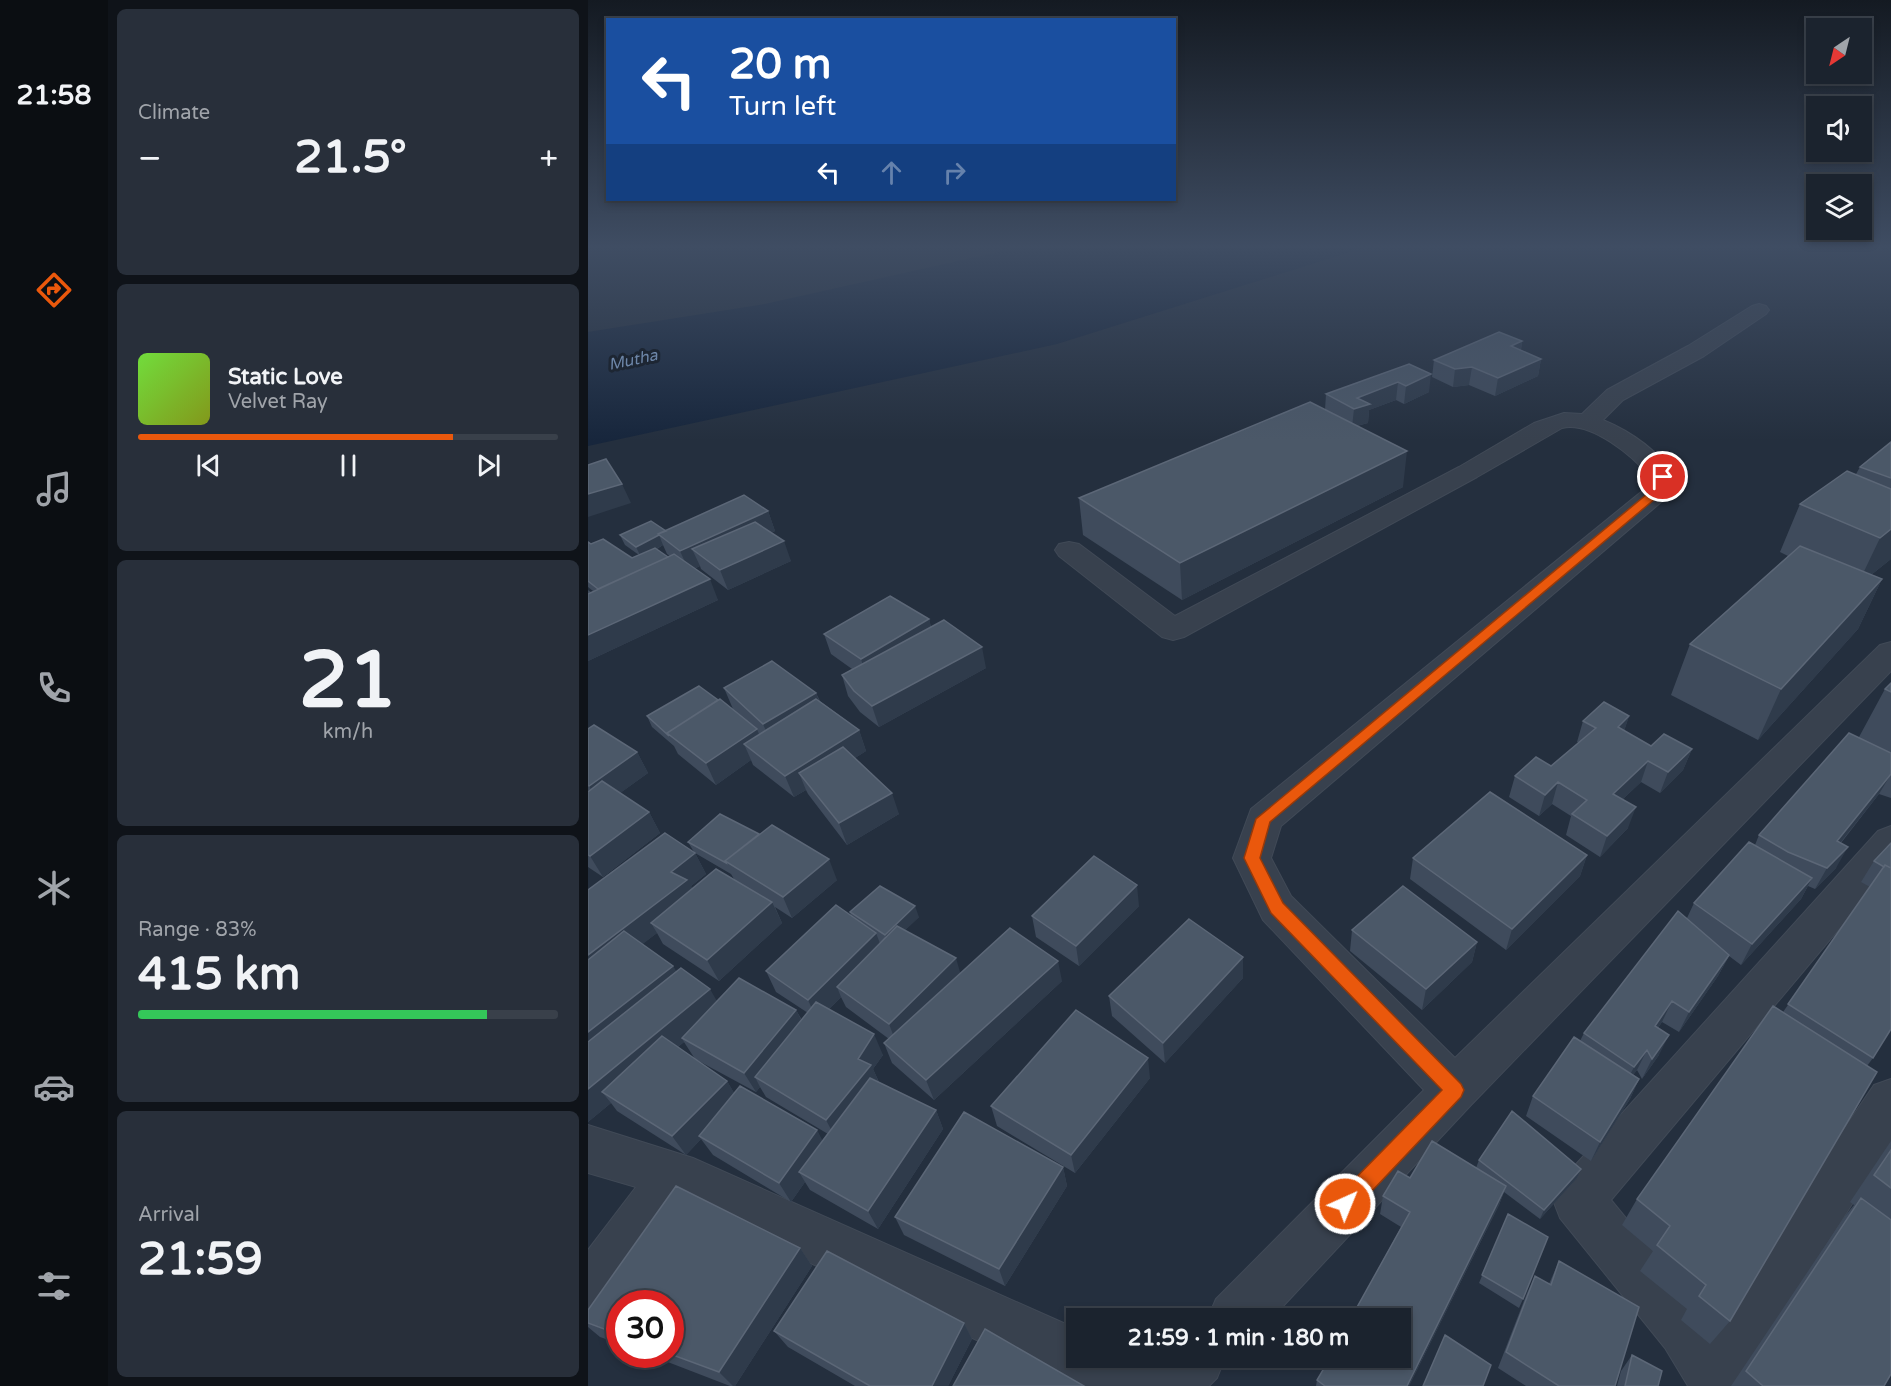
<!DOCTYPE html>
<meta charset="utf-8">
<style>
body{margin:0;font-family:"Varela Round",sans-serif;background:#282f3a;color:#f1f3f6;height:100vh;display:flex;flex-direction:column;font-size:22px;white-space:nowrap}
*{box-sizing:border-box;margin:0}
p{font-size:20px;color:#a0a4aa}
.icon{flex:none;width:33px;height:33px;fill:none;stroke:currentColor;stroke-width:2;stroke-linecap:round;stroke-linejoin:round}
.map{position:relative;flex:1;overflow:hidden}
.drawer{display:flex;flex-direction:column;gap:9px;padding:9px;background:#0f1319;width:480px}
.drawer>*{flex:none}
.top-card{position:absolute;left:18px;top:18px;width:570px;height:183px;border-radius:0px;box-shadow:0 3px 9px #0003,0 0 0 2px #39404a;background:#1a4fa0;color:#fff;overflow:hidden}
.needle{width:39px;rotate:215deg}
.buttons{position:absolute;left:1218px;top:18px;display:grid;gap:12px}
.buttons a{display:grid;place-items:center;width:66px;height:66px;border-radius:0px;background:#1b232e;box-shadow:0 3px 9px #0003,0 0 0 2px #39404a;font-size:30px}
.speed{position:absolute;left:18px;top:1290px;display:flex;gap:12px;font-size:30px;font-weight:700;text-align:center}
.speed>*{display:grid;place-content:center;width:78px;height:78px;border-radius:50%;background:#1b232e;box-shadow:0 3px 9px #0003,0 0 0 2px #39404a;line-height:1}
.speed .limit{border:9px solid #d22;background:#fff;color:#111}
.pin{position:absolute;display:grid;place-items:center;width:51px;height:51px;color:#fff;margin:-26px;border:3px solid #fff;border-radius:50%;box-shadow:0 2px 6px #0007}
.me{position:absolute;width:66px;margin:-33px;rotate:44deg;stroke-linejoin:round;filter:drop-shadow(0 0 4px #0008)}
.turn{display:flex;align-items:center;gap:21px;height:126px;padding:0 24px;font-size:27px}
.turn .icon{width:78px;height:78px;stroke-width:2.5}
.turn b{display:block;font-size:42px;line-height:51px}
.lanes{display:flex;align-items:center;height:57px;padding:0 24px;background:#0003;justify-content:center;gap:30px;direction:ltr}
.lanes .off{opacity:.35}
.big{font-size:45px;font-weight:800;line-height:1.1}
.drawer .widget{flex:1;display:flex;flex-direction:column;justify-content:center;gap:9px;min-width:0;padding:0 21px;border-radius:9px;background:#282f3a}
.drawer .dial{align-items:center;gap:0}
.dial b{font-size:78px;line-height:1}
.song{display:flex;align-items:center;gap:18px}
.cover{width:72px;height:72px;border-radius:9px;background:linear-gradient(135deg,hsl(100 70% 55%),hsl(70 70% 35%))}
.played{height:6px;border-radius:3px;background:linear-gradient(90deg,#ea580c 75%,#39404a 75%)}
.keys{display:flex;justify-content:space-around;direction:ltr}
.heat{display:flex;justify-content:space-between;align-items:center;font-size:33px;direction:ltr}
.charge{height:9px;border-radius:4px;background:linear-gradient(90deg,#34c759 83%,#39404a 0)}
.trip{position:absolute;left:478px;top:1308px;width:345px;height:60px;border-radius:0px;background:#1b232e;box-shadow:0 3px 9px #0003,0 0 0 2px #39404a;font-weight:800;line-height:60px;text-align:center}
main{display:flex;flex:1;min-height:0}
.dock{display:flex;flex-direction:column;width:108px;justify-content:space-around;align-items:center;background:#0b0e12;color:#a0a4aa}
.dock .icon{width:42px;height:42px}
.dock .selected{color:#ea580c}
.dock b{font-size:27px;color:#f1f3f6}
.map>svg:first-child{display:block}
</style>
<main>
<nav class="dock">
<b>21:58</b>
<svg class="icon selected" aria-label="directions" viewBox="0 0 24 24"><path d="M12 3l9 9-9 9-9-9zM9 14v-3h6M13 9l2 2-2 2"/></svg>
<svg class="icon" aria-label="music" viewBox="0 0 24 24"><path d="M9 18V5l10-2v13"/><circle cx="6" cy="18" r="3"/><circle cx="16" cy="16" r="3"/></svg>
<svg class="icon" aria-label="phone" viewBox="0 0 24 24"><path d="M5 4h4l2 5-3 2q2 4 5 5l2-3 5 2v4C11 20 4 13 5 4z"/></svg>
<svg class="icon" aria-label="climate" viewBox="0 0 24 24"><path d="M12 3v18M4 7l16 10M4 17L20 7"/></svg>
<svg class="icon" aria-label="car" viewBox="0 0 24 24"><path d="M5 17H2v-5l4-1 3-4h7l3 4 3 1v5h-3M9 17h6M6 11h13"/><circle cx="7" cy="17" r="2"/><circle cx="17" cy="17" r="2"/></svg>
<svg class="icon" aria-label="filters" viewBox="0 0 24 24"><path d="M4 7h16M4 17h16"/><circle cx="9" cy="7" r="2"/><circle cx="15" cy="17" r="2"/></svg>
</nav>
<section class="drawer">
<div class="widget"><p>Climate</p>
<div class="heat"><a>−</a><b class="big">21.5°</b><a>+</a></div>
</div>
<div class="widget">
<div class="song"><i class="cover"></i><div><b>Static Love</b><p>Velvet Ray</p></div></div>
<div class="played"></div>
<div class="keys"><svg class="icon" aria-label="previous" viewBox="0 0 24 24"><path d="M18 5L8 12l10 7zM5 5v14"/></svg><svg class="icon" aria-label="pause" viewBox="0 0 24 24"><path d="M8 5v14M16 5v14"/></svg><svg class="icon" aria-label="next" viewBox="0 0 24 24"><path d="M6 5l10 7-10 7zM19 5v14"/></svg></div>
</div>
<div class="widget dial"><b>21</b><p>km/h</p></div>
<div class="widget"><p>Range · 83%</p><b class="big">415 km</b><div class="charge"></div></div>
<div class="widget"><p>Arrival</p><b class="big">21:59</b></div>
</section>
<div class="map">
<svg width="1303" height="1386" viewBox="0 0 1303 1386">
<rect width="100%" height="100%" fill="#242f3e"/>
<path fill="#17263c" d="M433,247H778L469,344L0,446V332L177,304Z"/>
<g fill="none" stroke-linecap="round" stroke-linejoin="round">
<g stroke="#414a57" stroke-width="2">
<path id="minor" d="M1171,304L1178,306L1181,310L1178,314L1116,356L1035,400L1015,420C1044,432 1070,451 1088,477L1079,497L693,826L683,858L703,896L867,1058L1292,645L1303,642V671L883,1105L684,1318H620L628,1299L836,1090L675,920L645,858L663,809L1058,488L1062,477C1045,456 1003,421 974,428L889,477L596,637L585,640L574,637L471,556L467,550L471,544L481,542L491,544L587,616L871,467L946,423L976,413L994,414L1019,390L1100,346L1164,306Z
M1303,826V867L1023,1200L1124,1323L1286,1085L1303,1079V1143L1156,1373L1161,1386H1100L1077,1348L972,1218L965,1200L972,1182L1290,831Z
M0,1125L105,1158L489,1329V1358H553L565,1363L570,1358H637L629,1378L621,1386H488L97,1205L19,1312L0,1320V1250L48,1187L0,1173Z"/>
</g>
<use href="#minor" fill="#38414e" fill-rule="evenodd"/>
</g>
<path fill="#3f4b5c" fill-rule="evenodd" d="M934,341L933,350L953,359L950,376L907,396L881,385L865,387L844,377L846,360Z
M821,364L841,392L816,404L808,400L781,410L780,423L769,426L815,487L594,600L495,535L491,498L737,410L738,394Z
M1303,442V559L1283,575L1294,579L1270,629L1170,740L1083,695L1102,644L1200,556L1192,552L1212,504L1268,474L1272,467Z
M180,511L187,531L183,533L203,561L140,590L113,569L112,566L106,569L130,600L0,661V590L3,592L5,591L0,587V542L3,544L44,558L51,555L37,545L32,535L78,531ZM75,545L79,554L82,556L80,557L69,549Z
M341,619L343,627L398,668L291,727L272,712L260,696L254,675L264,669L243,654L236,634Z
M1303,683V798L1291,794L1253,843L1248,868L1227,889L1220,886L1213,899L1153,965L1141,956L1130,976L1091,1032L1074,1022L1070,1028L1071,1055L1054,1079L1049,1070L1045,1075L1051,1079L1042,1099L1003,1161L938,1116L945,1096L992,1041L996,1033L1099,918L1106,903L1167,845L1171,835L1271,737L1297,689Z
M136,688L228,693L232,701L271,730L278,751L267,758L311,814L259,845L220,794L218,790L206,797L165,765L163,760L128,785L90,754L86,746L64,727L59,716L154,717L145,709Z
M1041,716L1036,731L1063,746L1104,749L1095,770L1072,793L1053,782L1035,799L1040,828L1012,857L978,835L983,816L964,804L951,816L921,797L927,776L963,766L991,743L989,742L995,721Z
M0,729L49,752L60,773L32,793L61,812L72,833L15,877L0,867Z
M100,842L249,880L204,918L187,907L194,923L131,981L75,944L69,933L54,944L85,966L88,972L129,1001L208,1010L214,1020L220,1013L188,992L178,971L263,916L262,912L331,917L317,930L372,973L474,981L346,1100L304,1063L296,1043L301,1039L258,1007L253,997L241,1009L295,1055L285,1069L291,1082L348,1110L355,1129L290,1229L222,1190L217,1182L203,1202L125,1155L113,1139L98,1155L29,1111L23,1103L0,1122V890L106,852ZM107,853L143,874L146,879L104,888L103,886L118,874ZM96,1042L107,1059L168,1092L172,1087L178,1097L240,1134L234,1141L229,1130L146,1093L139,1081L90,1047Z
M1303,843L1285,1058L1279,1066L1142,1321L1122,1344L1093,1320L1099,1309L1052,1271L1065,1251L1034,1225L1049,1199L1195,1012L1282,887L1273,882L1286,861Z
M999,855L992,876L918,950L822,879L825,858Z
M551,906L491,966L448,937L444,916Z
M764,930L889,942L884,962L834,1010L762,951Z
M655,978L577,1063L524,1016L521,996Z
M562,1078L487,1173L409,1126L403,1106Z
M1303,1141V1374L1296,1386H1143L1257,1216L1266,1205L1262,1202Z
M891,1160L993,1169L989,1178L952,1219L916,1192L911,1205L821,1386H728L729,1380L813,1227L792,1214L795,1196L822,1178L888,1168Z
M475,1167L479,1186L417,1286L316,1235L307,1217Z
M920,1214L935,1299L931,1308L891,1283Z
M212,1248L224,1266L147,1386H142L59,1354H82V1304H32V1344L12,1337L0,1327V1310Z
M971,1261L1027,1386H938L910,1368L939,1293L947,1276L961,1284Z
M376,1323L384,1339L360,1386H267L200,1347L186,1331Z
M1044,1355L1070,1386H1029L1033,1371Z"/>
<path fill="#2f3b4b" d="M934,341L931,359L923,346Z
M953,359L950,376L907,396L910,378Z
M884,367L881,385L865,387L867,369Z
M843,374L841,392L816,404L818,386Z
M810,382L808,400L781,410L780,423L764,427L766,409L769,398Z
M819,451L815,487L594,600L592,563Z
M34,484L43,503L0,517V494Z
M180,511L187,531L121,562L104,549L112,566L101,571L92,551Z
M1303,529V559L1269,586L1292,538Z
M71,535L75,545L53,557L48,547Z
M196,541L203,561L140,590L132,570Z
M122,579L130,600L0,661V635Z
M1294,579L1270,629L1170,740L1193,689Z
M341,619L346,639L279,680L273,659Z
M394,647L398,668L291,727L284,706Z
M228,693L236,714L184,745L175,724Z
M1041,716L1034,737L1030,727Z
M169,729L177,750L156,744L163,760L128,785L118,763Z
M271,730L278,751L222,787L211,773L218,790L206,797L197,776Z
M1104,749L1095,770L1072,793L1080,772Z
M49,752L60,773L13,807L1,786Z
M1060,761L1053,782L1018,815L1025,794Z
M1303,774L1291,794L1237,862L1249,841Z
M970,782L964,804L951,816L957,795Z
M304,793L311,814L259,845L251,823Z
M1048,807L1040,828L1012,857L1019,836Z
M61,812L72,833L15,877L2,856Z
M1260,847L1248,868L1227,889L1239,868Z
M107,853L118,874L103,886L111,901L63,923L69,933L0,987V955L83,872Z
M999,855L992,876L918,950L924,929Z
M241,859L249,880L204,918L195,897Z
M1224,878L1213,899L1153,965L1164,944Z
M549,885L551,906L491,966L488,946Z
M184,902L194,923L131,981L119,960Z
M327,906L331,917L301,946L297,935Z
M288,933L296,954L249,987L253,997L229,1020L220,1000Z
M889,942L884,962L834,1010L838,989Z
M1141,955L1130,976L1091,1032L1101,1012Z
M655,957V978L577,1063L575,1043Z
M368,958L374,979L309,1045L301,1024Z
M470,961L474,981L346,1100L338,1080Z
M85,966L98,987L0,1065V1032Z
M122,989L134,1010L94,1038L96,1042L26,1100L14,1092L23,1103L0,1122V1089Z
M1084,1001L1074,1022L1057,1046L1067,1026Z
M208,1010L219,1031L167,1077L172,1087L168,1092L156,1073Z
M286,1034L295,1055L285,1069L292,1085L248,1139L238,1120L270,1059Z
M1081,1035L1071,1055L1054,1079L1064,1059Z
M1059,1050L1049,1070L1036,1087L1046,1067Z
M560,1058L562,1078L487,1173L483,1155Z
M1051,1079L1042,1099L1003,1161L1012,1142Z
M139,1081L151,1101L111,1136L113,1139L98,1155L84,1136Z
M348,1110L355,1129L290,1229L280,1211Z
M229,1130L239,1149L211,1172L217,1182L203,1202L191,1183Z
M475,1167L479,1186L417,1286L411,1269Z
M993,1169L989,1178L952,1219L956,1210Z
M918,1186L911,1205L821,1386H819Z
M212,1248L224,1266L147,1386H145L131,1372Z
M376,1323L384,1339L360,1386H344Z"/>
<path fill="#4b5868" stroke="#5c6777" stroke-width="1.5" d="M911,332L934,341L923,346L953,359L910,378L884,367L867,369L846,360Z
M821,364L843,374L818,386L810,382L769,398L782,404L766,409L738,394Z
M722,402L819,451L592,563L491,498Z
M1303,442V478L1272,467Z
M18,459L34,484L0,494V465Z
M1259,471L1303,489V529L1292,538L1212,504Z
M156,495L180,511L92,551L70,534Z
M63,521L78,531L70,534L71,535L48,547L32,535Z
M167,522L196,541L132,570L104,549Z
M15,539L44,558L67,548L80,557L10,589L0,581V542L3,544Z
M1212,546L1294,579L1193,689L1102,644Z
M86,554L122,579L0,635V594Z
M302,596L341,619L273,659L236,634Z
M356,620L394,647L284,706L266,691L254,675Z
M184,661L228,693L175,724L136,688Z
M1303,683V692L1297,689Z
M111,686L130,700L79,733L81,736L59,716Z
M132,699L169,729L118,763L79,733Z
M228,699L271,730L197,776L156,744Z
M1016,702L1041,716L1030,727L1063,746L1076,734L1104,749L1080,772L1060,761L1025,794L1048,807L1019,836L984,814L999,800L970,782L957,795L927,776L948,757L963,766L1008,728L995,721Z
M6,725L49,752L1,786L0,785V729Z
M1261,733L1303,753V774L1249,841L1260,847L1239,868L1200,852L1171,835Z
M255,747L304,793L251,823L211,773Z
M14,781L61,812L2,856L0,855V792Z
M902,792L999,855L924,929L825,858Z
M132,814L171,834L137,861L138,863L100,842Z
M184,825L241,859L195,897L137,861Z
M77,833L107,853L83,872L99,880L0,955V890Z
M1161,842L1224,878L1164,944L1106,903Z
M1303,843V868L1297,865L1296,867L1286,861Z
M506,856L549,885L488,946L444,916Z
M1297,865L1303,868V1029L1285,1058L1200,1004Z
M128,869L184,902L119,960L63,923Z
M292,886L327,906L297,935L262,912Z
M815,886L889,942L838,989L764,930Z
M248,905L288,933L220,1000L178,971Z
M1090,911L1141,955L1101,1012L1084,1001L1067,1026L1081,1035L1064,1059L1059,1050L1046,1067L996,1033Z
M601,919L655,957L575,1043L521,996Z
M309,926L368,958L301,1024L249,987Z
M422,928L470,961L338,1080L296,1043Z
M36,931L85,966L0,1032V960Z
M93,968L122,989L0,1089V1042Z
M151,978L208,1010L156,1073L94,1038Z
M228,1002L286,1034L270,1059L283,1065L238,1120L167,1077Z
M1185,1006L1289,1072L1142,1321L1111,1296L1118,1285L1069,1245L1082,1226L1049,1199Z
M488,1010L560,1058L483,1155L403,1106Z
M74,1036L139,1081L84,1136L14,1092Z
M986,1037L1051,1079L1012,1142L945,1096Z
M282,1078L348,1110L280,1211L211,1172Z
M152,1086L229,1130L191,1183L111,1136Z
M924,1111L993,1169L956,1210L891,1160Z
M376,1112L475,1167L411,1269L307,1217Z
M844,1141L918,1186L819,1386H737L729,1380L742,1358H813V1318H763L822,1212L795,1196L810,1171L822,1178Z
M1303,1150V1188L1286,1175Z
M88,1186L212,1248L131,1372L82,1354V1304H32V1335L0,1323V1310Z
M1273,1198L1303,1220V1374L1296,1386H1175L1158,1371Z
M920,1214L960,1237L935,1299L894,1275Z
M239,1251L376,1323L344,1386H282L186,1331Z
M971,1261L1051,1307L1027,1386H971L918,1352L947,1276L963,1285Z
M397,1329L496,1386H365Z
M857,1335L903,1365L895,1386H835Z
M1044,1355L1074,1371L1070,1386H1037Z"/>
<linearGradient id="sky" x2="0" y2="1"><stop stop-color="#141a22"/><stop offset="0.56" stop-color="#3f4d63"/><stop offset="1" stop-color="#3f4d63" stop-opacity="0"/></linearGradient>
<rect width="1303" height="441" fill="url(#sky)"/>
<path fill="#ea580c" stroke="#983908" stroke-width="1.5" d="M1075,474L1080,477L1074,493L682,822L672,858L695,903L873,1084L876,1090L873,1097L764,1212L757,1215L749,1212L746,1204L749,1197L854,1090L683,913L656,858L668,819L1065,489L1069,477Z"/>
<g text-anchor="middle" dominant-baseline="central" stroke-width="6" stroke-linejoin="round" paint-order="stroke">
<g font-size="16" font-style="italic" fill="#6d86a8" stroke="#1d2633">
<text transform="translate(45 360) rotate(-12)">Mutha</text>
</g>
</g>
</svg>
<div class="buttons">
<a><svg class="needle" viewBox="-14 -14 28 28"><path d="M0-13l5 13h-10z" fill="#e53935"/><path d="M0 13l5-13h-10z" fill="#a0a4aa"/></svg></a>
<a><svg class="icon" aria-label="sound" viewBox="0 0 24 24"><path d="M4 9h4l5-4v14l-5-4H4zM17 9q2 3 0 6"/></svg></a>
<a><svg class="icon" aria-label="layers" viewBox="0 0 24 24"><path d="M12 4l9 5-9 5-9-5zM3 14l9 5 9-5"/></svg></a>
</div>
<div class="speed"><div class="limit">30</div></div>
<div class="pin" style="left:1075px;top:477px;background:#d93025"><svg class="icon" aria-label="arrive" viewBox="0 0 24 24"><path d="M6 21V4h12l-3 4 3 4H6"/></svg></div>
<svg class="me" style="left:757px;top:1204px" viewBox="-20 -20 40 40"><circle r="17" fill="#ea580c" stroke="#fff" stroke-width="3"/><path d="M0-11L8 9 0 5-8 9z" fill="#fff"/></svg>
<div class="trip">21:59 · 1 min · 180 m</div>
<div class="top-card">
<div class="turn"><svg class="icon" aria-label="left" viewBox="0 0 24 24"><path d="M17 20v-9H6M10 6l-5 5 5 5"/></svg><div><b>20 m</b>Turn left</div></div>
<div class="lanes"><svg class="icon" aria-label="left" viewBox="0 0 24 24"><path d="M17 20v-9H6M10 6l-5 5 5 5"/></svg><svg class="icon off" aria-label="ahead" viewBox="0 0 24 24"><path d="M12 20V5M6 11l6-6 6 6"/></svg><svg class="icon off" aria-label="right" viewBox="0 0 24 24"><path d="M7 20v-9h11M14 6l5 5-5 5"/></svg></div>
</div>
</div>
</main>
